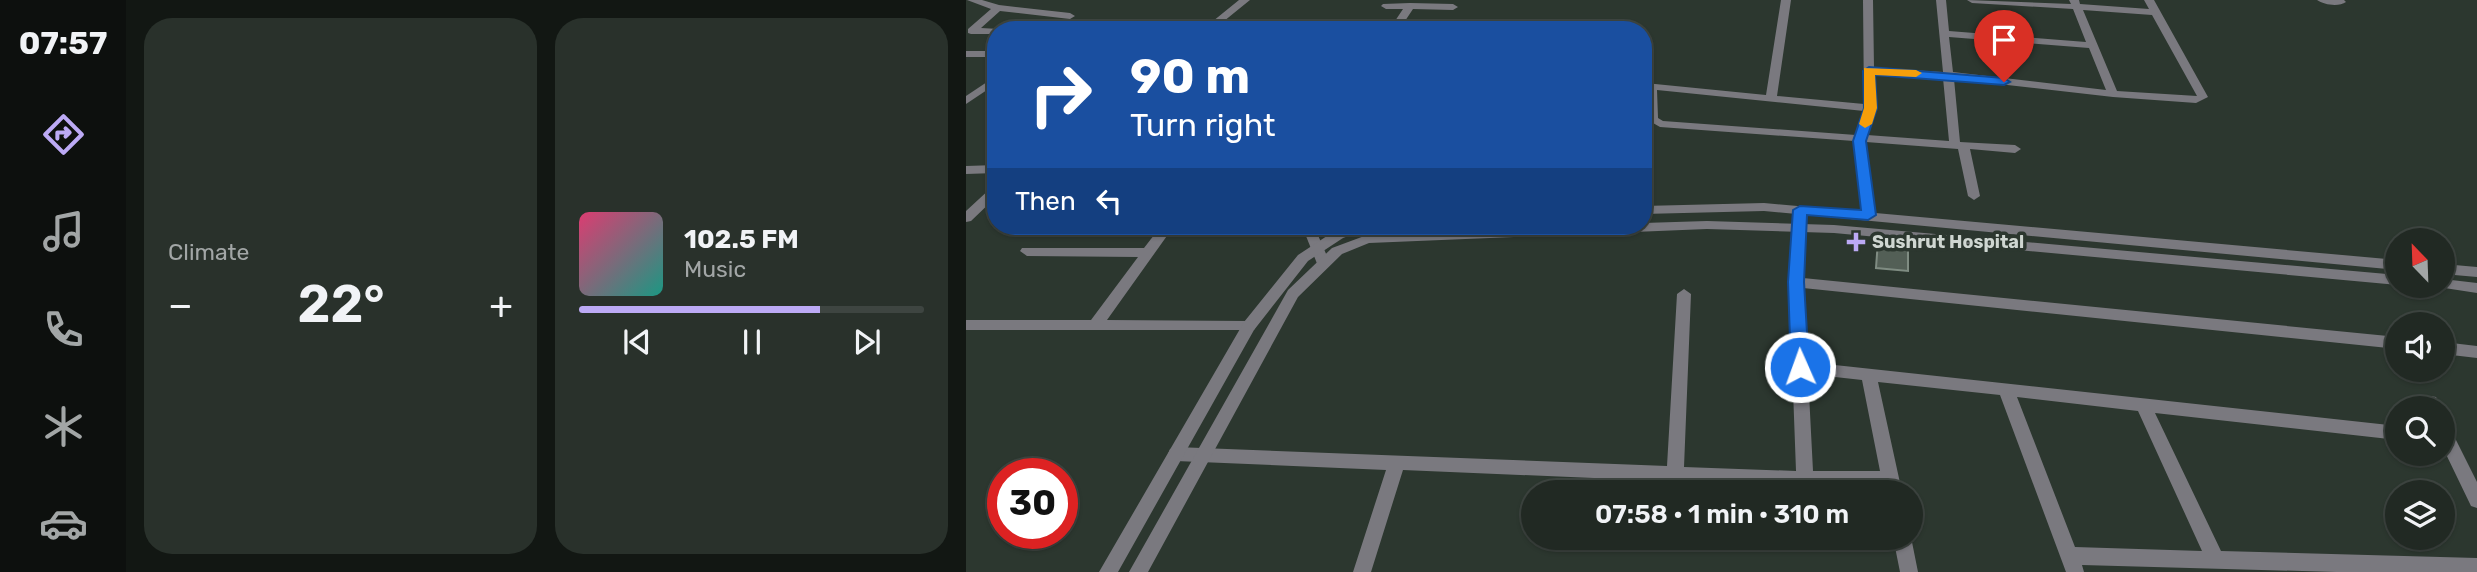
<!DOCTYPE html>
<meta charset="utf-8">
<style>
body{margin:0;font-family:Rubik,sans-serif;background:#29312b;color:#f1f3f6;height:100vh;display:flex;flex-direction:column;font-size:26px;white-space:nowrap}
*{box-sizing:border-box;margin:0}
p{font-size:23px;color:#a2a6a6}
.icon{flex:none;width:38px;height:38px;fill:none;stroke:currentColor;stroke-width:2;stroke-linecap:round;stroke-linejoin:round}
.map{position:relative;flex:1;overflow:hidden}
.sheet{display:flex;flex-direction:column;gap:18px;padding:18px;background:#121713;width:840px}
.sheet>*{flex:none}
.guide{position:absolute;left:21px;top:21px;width:665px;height:214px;border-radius:28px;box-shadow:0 2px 5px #0004,0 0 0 2px #3e4541;background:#1a4fa0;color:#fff;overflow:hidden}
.needle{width:46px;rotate:337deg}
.fabs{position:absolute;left:1419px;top:228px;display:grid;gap:14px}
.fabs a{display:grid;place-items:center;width:70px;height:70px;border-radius:50%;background:#212923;box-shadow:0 2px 5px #0004,0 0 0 2px #3e4541;font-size:35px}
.speed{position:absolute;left:21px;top:458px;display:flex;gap:14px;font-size:35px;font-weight:700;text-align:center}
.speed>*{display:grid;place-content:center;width:91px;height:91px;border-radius:50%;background:#212923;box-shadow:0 2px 5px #0004,0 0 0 2px #3e4541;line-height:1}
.speed .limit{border:10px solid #d22;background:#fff;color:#111}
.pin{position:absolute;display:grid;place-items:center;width:60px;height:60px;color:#fff;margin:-72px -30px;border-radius:50% 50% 50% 0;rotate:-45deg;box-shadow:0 0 7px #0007}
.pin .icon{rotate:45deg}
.me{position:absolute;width:77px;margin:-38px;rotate:358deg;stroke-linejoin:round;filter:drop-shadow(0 0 5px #0008)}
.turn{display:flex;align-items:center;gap:24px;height:147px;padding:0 28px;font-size:32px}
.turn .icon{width:91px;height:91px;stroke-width:2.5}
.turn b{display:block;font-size:49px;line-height:60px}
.then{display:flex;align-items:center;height:66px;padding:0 28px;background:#0003;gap:14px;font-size:26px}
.big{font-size:52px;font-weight:600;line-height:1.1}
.sheet .card{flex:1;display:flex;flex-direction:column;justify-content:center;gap:10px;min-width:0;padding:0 24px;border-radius:28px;background:#29312b}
.song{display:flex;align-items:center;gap:21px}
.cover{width:84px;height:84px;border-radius:10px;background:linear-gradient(135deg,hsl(340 70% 55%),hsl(170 70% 35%))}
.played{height:7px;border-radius:4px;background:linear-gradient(90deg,#bcaaf5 70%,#3e4541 70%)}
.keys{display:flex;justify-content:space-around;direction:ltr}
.heat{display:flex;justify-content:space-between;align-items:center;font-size:38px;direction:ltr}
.sheet .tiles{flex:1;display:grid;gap:18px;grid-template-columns:repeat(2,1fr)}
.trip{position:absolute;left:555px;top:480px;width:402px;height:70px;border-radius:35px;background:#212923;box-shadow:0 2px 5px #0004,0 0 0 2px #3e4541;font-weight:600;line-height:70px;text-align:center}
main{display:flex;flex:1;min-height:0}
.tabs{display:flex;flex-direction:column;width:126px;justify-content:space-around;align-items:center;background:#0d100e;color:#a2a6a6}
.tabs .icon{width:49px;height:49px}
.tabs .on{color:#bcaaf5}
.tabs b{font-size:32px;color:#f1f3f6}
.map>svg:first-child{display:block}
</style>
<main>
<nav class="tabs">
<b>07:57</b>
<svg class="icon on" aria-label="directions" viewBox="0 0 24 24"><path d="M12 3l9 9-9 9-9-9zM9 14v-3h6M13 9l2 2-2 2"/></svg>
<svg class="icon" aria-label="music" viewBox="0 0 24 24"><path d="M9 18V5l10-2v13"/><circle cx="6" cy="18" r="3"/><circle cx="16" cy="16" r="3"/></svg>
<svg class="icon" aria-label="phone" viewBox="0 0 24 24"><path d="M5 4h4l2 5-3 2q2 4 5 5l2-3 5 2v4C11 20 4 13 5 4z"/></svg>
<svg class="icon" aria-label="climate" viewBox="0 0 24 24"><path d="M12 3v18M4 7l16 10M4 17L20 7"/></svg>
<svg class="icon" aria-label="car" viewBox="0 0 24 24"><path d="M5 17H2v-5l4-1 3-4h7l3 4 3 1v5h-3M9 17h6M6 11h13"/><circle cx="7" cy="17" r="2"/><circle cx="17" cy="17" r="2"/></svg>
</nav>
<section class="sheet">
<div class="tiles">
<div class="card"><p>Climate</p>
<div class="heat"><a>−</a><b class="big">22°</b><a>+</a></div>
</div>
<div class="card">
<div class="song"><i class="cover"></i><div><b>102.5 FM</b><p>Music</p></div></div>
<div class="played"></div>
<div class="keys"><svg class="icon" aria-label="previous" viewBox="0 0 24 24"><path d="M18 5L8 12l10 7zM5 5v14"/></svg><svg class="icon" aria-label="pause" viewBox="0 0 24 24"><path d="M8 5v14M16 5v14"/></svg><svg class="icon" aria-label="next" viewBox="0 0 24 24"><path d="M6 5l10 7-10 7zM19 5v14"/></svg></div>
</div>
</div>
</section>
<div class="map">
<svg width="1511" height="572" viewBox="0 0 1511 572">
<rect width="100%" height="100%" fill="#2c372f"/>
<path fill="#535f56" stroke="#7f8c82" stroke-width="2" d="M912,240L942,242V271L910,268Z"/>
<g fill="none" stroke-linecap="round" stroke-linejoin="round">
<path fill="#7a797f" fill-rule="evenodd" d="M1,0H16L33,5L104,13L109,16L104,19L34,11L15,28L33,29L30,30V34H5L2,33V29L25,9Z
M273,0H284L247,30H236Z
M815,0H825L811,96L898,104L897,0H907L908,68L977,72L970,0H980L983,31L1120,42L1107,9L1006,3L1001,0L1105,4L1103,0H1113L1114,4L1183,9L1178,0H1188L1242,97L1230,103L1147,97L988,79L994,142L1049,145L1055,149L1049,153L1004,149L1014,196L1008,200L1002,196L992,149L900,142L909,215L903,219L897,215L888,141L694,127L680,119L681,89H677L679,83L800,95ZM1117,10L1186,15L1231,96L1151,91ZM983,37L1123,48L1140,90L987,72ZM909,74L977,78L983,141L901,135L909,108ZM691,90L898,111L890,135L697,121L692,118Z
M1351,0H1378L1380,2C1373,7 1358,5 1351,0Z
M444,3L487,4L492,7L487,10L447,9L433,30H423L437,9H420L415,6L417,4Z
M0,51H30V57H0Z
M30,76V84L0,104V96Z
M30,165V173L0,174V166Z
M30,186V197L5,221L0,222V211L26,187Z
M834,206L840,210L837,278L1432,337V349L837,288L841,362L1432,426V440L1189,413L1255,551L1511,558V572H1370L1116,565L1118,572H1100L1034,395L912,382L936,492H918L917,487H839L437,470L405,572H387L420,470L210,461L204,459L202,454L204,449L210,447L701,466L711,294L718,289L725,294L718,467L830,471L823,282L828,210ZM842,374L896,380L914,471H847ZM1051,397L1172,411L1236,551L1109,547Z
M195,226H208L141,320L283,321L288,322L290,326L288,330H0V320H125L172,257L61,256L54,251L56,248H178Z
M336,226H348L364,263L362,266H352Z
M1477,342L1511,346V358L1477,354Z
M1464,396L1470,397L1475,408H1459L1456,402L1458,397Z
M1477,424L1483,426L1511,482V508L1505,506L1477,448Z
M927,537H945L952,572H934Z"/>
<path fill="#7a797f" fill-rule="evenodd" d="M798,203L1432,260V270L798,211L677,214V206Z
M741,221L868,225L1432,275V285L868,233L741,229L403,243L376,254L332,297L182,572H163L322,290L366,248L401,235L618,226H677V223Z
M384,226H402L401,229L377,238L342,261L288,330L152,572H133L278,322L332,255L367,232Z
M1477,264L1511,267V277L1477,274Z
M1477,279L1511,283V293L1472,287L1471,285H1477Z"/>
</g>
<path fill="#1a73e8" stroke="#114b97" stroke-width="2" d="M903,67L1038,78L1044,82L1038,85L909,75L911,108L900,141L910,215L902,220L841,215L838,282L843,367L834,374L825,367L822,282L827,210L834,206L895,210L887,141L898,108L897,71Z"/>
<path fill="#f59e0b" d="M898,68L950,70L956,73L950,77L909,75L911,108L906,124L899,128L893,124L898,108Z"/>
<path fill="#bcaaf5" stroke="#2c372f" stroke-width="2.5" d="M886.5 231.5h7v7h7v7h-7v7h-7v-7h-7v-7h7z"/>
<g text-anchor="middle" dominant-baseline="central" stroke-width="7" stroke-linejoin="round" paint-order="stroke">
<g font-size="18" font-weight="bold" fill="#cfd6d1" stroke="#2c372f" text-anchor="start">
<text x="906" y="242">Sushrut Hospital</text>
</g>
</g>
</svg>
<div class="fabs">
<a><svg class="needle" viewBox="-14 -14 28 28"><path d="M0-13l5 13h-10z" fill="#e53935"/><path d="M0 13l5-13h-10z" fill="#a2a6a6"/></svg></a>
<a><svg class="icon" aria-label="sound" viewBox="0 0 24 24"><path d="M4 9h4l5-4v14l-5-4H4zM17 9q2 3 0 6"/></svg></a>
<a><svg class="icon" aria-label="search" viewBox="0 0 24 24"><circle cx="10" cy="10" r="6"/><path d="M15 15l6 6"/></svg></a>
<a><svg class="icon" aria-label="layers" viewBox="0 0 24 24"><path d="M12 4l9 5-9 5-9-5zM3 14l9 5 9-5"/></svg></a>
</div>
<div class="speed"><div class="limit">30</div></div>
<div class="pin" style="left:1038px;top:82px;background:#d93025"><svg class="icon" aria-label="arrive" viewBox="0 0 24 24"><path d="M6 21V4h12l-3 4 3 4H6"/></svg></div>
<svg class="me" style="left:834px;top:367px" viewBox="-20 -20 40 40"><circle r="17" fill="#1a73e8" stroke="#fff" stroke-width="3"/><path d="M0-11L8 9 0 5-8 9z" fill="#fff"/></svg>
<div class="trip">07:58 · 1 min · 310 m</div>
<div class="guide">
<div class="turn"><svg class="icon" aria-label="right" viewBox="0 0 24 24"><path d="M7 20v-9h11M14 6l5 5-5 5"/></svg><div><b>90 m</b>Turn right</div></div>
<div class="then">Then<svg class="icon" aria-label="left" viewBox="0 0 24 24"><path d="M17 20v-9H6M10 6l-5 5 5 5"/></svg></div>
</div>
</div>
</main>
